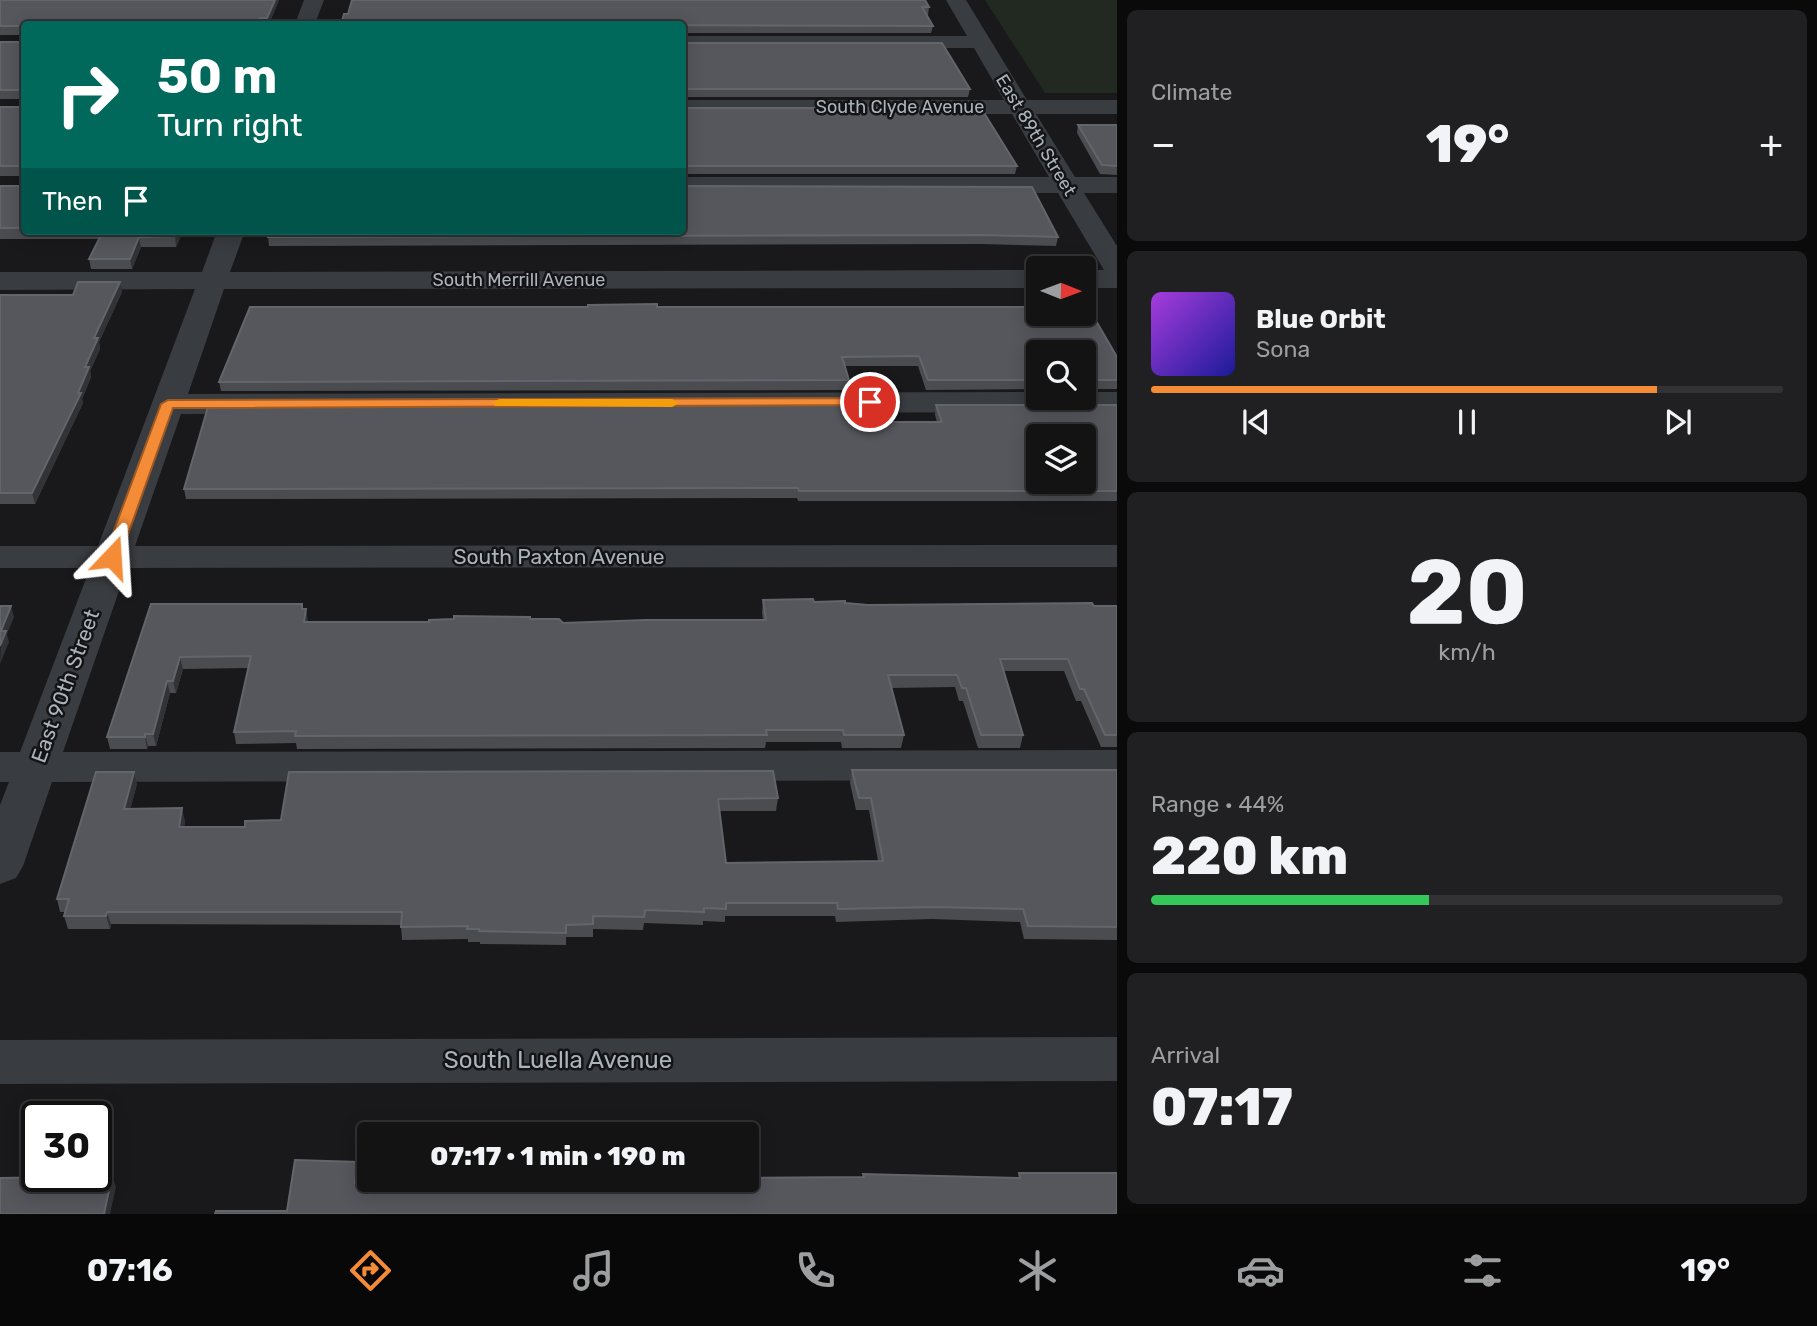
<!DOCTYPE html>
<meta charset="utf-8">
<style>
body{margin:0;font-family:Rubik,sans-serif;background:#202022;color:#f1f3f6;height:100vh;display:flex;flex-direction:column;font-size:26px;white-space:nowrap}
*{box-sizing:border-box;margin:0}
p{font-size:23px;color:#9d9ea0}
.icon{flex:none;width:38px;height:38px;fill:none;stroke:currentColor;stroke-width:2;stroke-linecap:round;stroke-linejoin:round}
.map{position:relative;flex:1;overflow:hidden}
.details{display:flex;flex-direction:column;gap:10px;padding:10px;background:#0a0a0b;width:700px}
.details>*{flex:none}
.banner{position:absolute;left:21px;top:21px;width:665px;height:214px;border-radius:7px;box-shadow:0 4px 18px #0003,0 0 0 2px #323234;background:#00695c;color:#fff;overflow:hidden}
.needle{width:46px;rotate:91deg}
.buttons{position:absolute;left:1026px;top:256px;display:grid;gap:14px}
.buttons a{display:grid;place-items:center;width:70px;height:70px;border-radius:7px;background:#131314;box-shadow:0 4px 18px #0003,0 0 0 2px #323234;font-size:35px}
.speed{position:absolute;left:21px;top:1101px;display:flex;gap:14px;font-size:35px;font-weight:700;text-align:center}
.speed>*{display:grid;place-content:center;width:91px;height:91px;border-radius:50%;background:#131314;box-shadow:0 4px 18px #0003,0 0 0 2px #323234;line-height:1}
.speed .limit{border:4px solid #111;border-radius:10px;background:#fff;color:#111}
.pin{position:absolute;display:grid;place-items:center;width:60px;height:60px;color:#fff;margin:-30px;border:4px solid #fff;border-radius:50%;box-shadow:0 2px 7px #0007}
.me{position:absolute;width:77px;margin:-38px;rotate:20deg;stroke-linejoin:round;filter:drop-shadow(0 0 5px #0008)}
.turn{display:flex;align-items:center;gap:24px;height:147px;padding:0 21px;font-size:32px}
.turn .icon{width:91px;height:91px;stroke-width:2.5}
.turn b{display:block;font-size:49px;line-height:60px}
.then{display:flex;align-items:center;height:66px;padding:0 21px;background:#0003;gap:14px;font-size:26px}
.big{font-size:52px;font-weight:800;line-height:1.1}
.details .card{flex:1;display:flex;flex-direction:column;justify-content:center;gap:10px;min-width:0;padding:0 24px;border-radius:10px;background:#202022}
.details .dial{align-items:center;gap:0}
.dial b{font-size:91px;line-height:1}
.song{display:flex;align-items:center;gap:21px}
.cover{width:84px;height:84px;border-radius:10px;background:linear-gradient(135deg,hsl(280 70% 55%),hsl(240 70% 35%))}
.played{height:7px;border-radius:4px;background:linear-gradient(90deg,#f48b37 80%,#323234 80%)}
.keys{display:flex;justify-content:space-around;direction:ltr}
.heat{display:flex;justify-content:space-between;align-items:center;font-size:38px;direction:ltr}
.charge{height:10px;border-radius:5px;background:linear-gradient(90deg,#34c759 44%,#323234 0)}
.trip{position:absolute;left:357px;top:1122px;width:402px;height:70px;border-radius:7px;background:#131314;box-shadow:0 4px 18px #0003,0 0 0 2px #323234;font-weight:800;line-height:70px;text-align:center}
.dock{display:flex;height:112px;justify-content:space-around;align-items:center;background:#080808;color:#9d9ea0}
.dock .icon{width:49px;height:49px}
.dock .selected{color:#f48b37}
.dock b{font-size:32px;color:#f1f3f6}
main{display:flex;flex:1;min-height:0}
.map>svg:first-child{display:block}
</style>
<main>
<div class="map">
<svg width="1117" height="1214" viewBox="0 0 1117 1214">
<rect width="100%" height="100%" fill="#19191b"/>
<path fill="#212920" d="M985,0H1117V93H1045Z"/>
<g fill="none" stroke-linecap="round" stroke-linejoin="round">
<path fill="#393c40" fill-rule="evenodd" d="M304,0H324L315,24H295Z
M946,0H966L1027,100H1117V114H1036L1075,177H1117V193H1084L1117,246V288H1083V270H1104L1058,193H682V177H1049L1012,114H682V100H1004L974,48H682V36H967Z
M217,231H245L230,272L1038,270V288L224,289L188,394L1038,392V397H1083V392H1117V412L181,414L135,546L1117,545V567L127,568L63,752L1117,750V780L52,782L23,866L16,878L0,884V805L9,782H0V752H20L90,568H0V546H98L195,289L0,290V272H202Z
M1117,1037V1081L0,1084V1040Z"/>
</g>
<path fill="#4a4c50" d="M0,0H279L269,24H24V231H183L176,247H141L132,269H91L89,259L99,239H0V186H24V176H0V107H24V99H0V42H24V35H0Z
M929,7L928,15H926L933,26L931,33H682V24Z
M682,43L970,89L968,97H682Z
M682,108L1017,166L1015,174H682Z
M1078,125H1117V175L1100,174L1077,133Z
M682,186L1058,237L1056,246L982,244L269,246L268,237Z
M122,292L99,342L100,349L90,371L91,377L82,399L83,403L35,504H0V295H73Z
M657,304V307H1038V313H1083V307H1088L1117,357V389H1083V352H1038V389L926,390L918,366H845L849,380L847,390L221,391L219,382L250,307H588V305Z
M936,405H1117V501H798L797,498L186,499L184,489L860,422H937L935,415Z
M763,600L814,602L868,605L1117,606V747H1101L1081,701H1076L1064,671H1004L1023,735L1020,748H978L963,701H959L955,687L891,688L904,735L901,748H842L841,742H766L765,748L297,749L296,743L236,744L234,732L248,668L183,669L176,693H170L156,746H148L147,749H110L107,737L151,604L303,609L307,622H429L530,619L563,623L763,620L762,613Z
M852,770H1117V940L1024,939L1020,922L932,919L836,922L835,916H725V922L703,921V925L644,923L643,930L593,929V937H566V945L480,944V942H468V939L402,940L401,925L111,924L110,929H68L64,916L66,912H60L57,899L137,784L130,809L185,821L184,827H245L281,820L289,772L778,798L776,811H720L726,863L878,861L869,810H856L850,783Z"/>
<path fill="#323336" d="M275,0H279L269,24H267V18Z
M177,231H183L176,247L175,236Z
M139,237L141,247L132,269L130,259Z
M120,282L122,292L99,342L100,349L90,371L91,377L82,399L83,403L35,504L32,493L85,367L94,338Z
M11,606L14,617L7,634L9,642L0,664L1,631Z
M306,609L308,621L305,634L304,622Z
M180,657L183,669L176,693L173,681Z
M167,681L170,693L156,746L153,734Z
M145,734L148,746L147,749L145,737Z
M134,772L137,784L127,822L124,809Z
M182,808L185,821L181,840L179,827Z
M107,912L111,924L110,929L106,916Z
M358,1162L360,1174L357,1194L355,1183Z
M112,1176L116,1187L110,1214H104Z"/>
<path fill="#55575c" stroke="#62656a" stroke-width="2" fill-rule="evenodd" d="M0,0H275L267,18H260L257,24H24V228H0V186H24V166H0V107H24V90H0V42H24V26H0Z
M352,0H925L929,7H922L933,26L341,24L344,14H348Z
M682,43H942L970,89H682Z
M682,108H981L1017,166H682Z
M1078,125H1117V166L1102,165Z
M682,186L1032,187L1058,237L984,235L268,237L269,231H682Z
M103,231H177L175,236L139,237L130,259H89Z
M78,282H120L94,338H98L85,367H89L78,393H81L32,493H0V295H73Z
M657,304V307H1038V313H1083V307H1088L1117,357V380H1085L1083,384V352H1038V380H928L919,356L842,357L849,380L219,382L250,307H588V305Z
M856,405L860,422H942L936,405H1117V491H799L798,488L184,489L208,407ZM1038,436H1083V481H1038Z
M813,599L814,602L845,601V603L868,605L1092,603L1094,606H1117V735H1105L1084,689H1080L1068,659H1000L1023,735H981L966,688H962L957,675H888L904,735H844L843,730H766L767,735L295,736L296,731L234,732L251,656L180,657L173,681H167L153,734H145V737H107L151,604H302V609H306L304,622H429V620L454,619V616L530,617V619H559L563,623L646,620H766L763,600Z
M0,606H11L1,631H6L0,646Z
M852,770H1117V927L1028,926L1023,909L935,907L838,909L837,903H726V909L704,908V912L645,910L644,917L593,916V924L566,925V933L479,931V929H467L468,926L401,927L402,912H107L106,916H64L69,899H57L96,772H134L124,809L182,808L179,827H245V821L281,820L289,772L773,771L778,798L718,799L726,863L883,861L871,798H859Z
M295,1160L358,1162L355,1183H454L455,1180H747V1178L864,1177L863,1174L1020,1178L1019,1173H1117V1214H215L216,1211H287Z
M112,1176L104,1214H0V1178Z"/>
<path fill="#f48b37" stroke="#9f5a24" stroke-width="2" d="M870,398L877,402L875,405L173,408L120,557L112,561L104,557L161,404L168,400Z"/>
<path fill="#f59e0b" d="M499,399H672L679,403L672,407L495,406L493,403Z"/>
<g text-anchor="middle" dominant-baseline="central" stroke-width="5" stroke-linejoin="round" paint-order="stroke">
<g font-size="18" fill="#abb3bb" stroke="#141416">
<text x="900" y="107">South Clyde Avenue</text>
<text transform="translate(1036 135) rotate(59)">East 89th Street</text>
<text x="519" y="280">South Merrill Avenue</text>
</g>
<g font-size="21" fill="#abb3bb" stroke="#141416">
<text x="559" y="556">South Paxton Avenue</text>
<text transform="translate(65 686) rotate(-70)">East 90th Street</text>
</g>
<g font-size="24" fill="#abb3bb" stroke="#141416">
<text x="558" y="1060">South Luella Avenue</text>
</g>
</g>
</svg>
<div class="buttons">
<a><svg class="needle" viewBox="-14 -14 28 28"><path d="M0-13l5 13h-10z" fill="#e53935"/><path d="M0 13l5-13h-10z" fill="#9d9ea0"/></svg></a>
<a><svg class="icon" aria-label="search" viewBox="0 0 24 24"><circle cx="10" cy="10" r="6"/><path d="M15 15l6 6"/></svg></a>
<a><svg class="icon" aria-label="layers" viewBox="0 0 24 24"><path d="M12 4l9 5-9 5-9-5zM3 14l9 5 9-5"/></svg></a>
</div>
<div class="speed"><div class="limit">30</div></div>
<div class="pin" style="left:870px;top:402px;background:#d93025"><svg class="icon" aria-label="arrive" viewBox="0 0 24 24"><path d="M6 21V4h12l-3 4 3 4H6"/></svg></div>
<svg class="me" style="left:112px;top:557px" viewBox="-20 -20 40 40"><path d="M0-17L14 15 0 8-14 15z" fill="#f48b37" stroke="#fff" stroke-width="4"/></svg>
<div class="trip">07:17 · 1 min · 190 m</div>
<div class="banner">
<div class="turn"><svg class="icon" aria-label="right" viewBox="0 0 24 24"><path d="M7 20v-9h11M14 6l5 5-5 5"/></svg><div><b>50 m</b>Turn right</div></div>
<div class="then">Then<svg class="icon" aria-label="arrive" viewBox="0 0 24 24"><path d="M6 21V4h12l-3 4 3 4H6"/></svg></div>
</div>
</div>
<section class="details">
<div class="card"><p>Climate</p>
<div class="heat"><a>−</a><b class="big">19°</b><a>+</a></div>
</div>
<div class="card">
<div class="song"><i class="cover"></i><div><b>Blue Orbit</b><p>Sona</p></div></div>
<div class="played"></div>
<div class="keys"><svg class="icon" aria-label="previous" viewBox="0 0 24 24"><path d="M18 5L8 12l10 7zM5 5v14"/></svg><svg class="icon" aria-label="pause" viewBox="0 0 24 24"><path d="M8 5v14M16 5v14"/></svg><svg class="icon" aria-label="next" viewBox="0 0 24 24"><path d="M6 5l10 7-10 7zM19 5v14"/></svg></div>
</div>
<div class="card dial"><b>20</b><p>km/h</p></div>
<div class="card"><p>Range · 44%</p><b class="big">220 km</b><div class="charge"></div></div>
<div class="card"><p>Arrival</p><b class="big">07:17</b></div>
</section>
</main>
<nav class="dock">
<b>07:16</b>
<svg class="icon selected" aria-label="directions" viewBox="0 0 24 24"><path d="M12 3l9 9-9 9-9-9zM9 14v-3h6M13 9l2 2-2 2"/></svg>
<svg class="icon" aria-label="music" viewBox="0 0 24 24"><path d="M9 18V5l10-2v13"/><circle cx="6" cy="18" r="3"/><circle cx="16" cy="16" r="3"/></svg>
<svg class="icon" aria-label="phone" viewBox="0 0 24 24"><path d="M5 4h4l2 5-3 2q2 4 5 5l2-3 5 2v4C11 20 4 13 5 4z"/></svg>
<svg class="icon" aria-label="climate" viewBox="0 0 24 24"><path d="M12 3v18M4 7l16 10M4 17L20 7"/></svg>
<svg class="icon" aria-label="car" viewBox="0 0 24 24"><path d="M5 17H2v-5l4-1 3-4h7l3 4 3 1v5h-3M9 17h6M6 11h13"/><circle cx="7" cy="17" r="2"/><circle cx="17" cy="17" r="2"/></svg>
<svg class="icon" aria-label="filters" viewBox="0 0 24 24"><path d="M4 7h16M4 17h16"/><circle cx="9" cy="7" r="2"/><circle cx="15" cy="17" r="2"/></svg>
<b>19°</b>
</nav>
